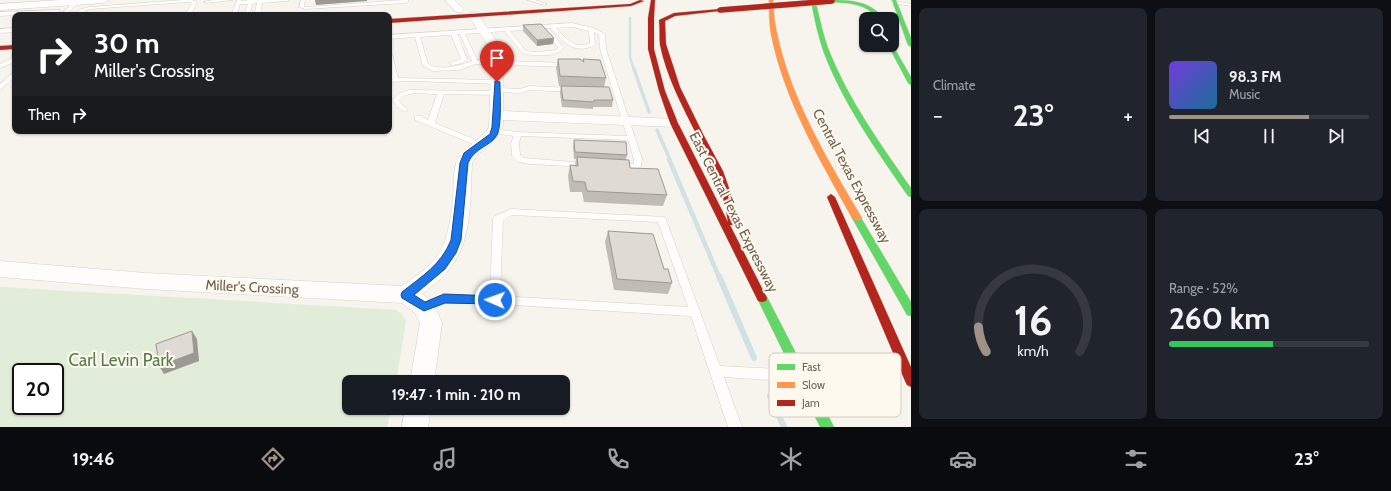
<!DOCTYPE html>
<meta charset="utf-8">
<style>
body{margin:0;font-family:Cabin,sans-serif;background:#20242c;color:#f1f3f6;height:100vh;display:flex;flex-direction:column;font-size:15px;white-space:nowrap}
*{box-sizing:border-box;margin:0}
p{font-size:13px;color:#9ea1a6}
.icon{flex:none;width:22px;height:22px;fill:none;stroke:currentColor;stroke-width:2;stroke-linecap:round;stroke-linejoin:round}
.map{position:relative;flex:1;overflow:hidden}
.details{display:flex;flex-direction:column;gap:8px;padding:8px;background:#0d0f14;width:480px}
.details>*{flex:none}
.banner{position:absolute;left:12px;top:12px;width:380px;height:122px;border-radius:8px;box-shadow:0 1px 3px #0004;background:#202124;color:#fff;overflow:hidden}
.tools{position:absolute;left:859px;top:12px;display:grid;gap:8px}
.tools a{display:grid;place-items:center;width:40px;height:40px;border-radius:8px;background:#171b24;box-shadow:0 1px 3px #0004;font-size:20px}
.speed{position:absolute;left:12px;top:363px;display:flex;gap:8px;font-size:20px;font-weight:700;text-align:center}
.speed>*{display:grid;place-content:center;width:52px;height:52px;border-radius:50%;background:#171b24;box-shadow:0 1px 3px #0004;line-height:1}
.speed .limit{border:2px solid #111;border-radius:6px;background:#fff;color:#111}
.pin{position:absolute;display:grid;place-items:center;width:34px;height:34px;color:#fff;margin:-41px -17px;border-radius:50% 50% 50% 0;rotate:-45deg;box-shadow:0 0 4px #0007}
.pin .icon{rotate:45deg}
.me{position:absolute;width:44px;margin:-22px;rotate:272deg;stroke-linejoin:round;filter:drop-shadow(0 0 3px #0008)}
.turn{display:flex;align-items:center;gap:14px;height:84px;padding:0 16px;font-size:18px}
.turn .icon{width:52px;height:52px;stroke-width:2.5}
.turn b{display:block;font-size:28px;line-height:34px}
.then{display:flex;align-items:center;height:38px;padding:0 16px;background:#0003;gap:8px;font-size:15px}
.big{font-size:30px;font-weight:700;line-height:1.1}
.details .widget{flex:1;display:flex;flex-direction:column;justify-content:center;gap:6px;min-width:0;padding:0 14px;border-radius:8px;background:#20242c}
.details .dial{align-items:center;gap:0}
.dial svg{height:104px;overflow:visible;fill:none;stroke:#363941;stroke-width:7;stroke-linecap:round;text-anchor:middle}
.dial text{fill:#f1f3f6;stroke:none}
.song{display:flex;align-items:center;gap:12px}
.cover{width:48px;height:48px;border-radius:6px;background:linear-gradient(135deg,hsl(260 70% 55%),hsl(200 70% 35%))}
.played{height:4px;border-radius:2px;background:linear-gradient(90deg,#a09286 70%,#363941 70%)}
.keys{display:flex;justify-content:space-around;direction:ltr}
.heat{display:flex;justify-content:space-between;align-items:center;font-size:22px;direction:ltr}
.charge{height:6px;border-radius:3px;background:linear-gradient(90deg,#34c759 52%,#363941 0)}
.details .tiles{flex:1;display:grid;gap:8px;grid-template-columns:repeat(2,1fr)}
.trip{position:absolute;left:342px;top:375px;width:228px;height:40px;border-radius:8px;background:#171b24;box-shadow:0 1px 3px #0004;font-weight:700;line-height:40px;text-align:center}
.tab-bar{display:flex;height:64px;justify-content:space-around;align-items:center;background:#090b0e;color:#9ea1a6}
.tab-bar .icon{width:28px;height:28px}
.tab-bar .current{color:#a09286}
.tab-bar b{font-size:18px;color:#f1f3f6}
main{display:flex;flex:1;min-height:0}
.map>svg:first-child{display:block}
</style>
<main>
<div class="map">
<svg width="911" height="427" viewBox="0 0 911 427">
<rect width="100%" height="100%" fill="#f6f4ed"/>
<path fill="#e2edd9" fill-rule="evenodd" d="M0,287L396,310L403,315L406,321L396,382H349V408H391L387,427H0ZM21,372H55V406H21Z"/>
<g fill="none" stroke-linecap="round" stroke-linejoin="round">
<path stroke="#d0e2e5" stroke-width="2.5" d="M630,18V57L634,70"/>
<path stroke="#d0e2e5" stroke-width="3.5" d="M634,69L649,112
M657,130L670,160"/>
<path stroke="#d0e2e5" stroke-width="4.5" d="M669,159L719,277"/>
<path stroke="#d0e2e5" stroke-width="6" d="M719,276L754,358
M770,396L784,427"/>
<g stroke="#d6d1cb" stroke-width="1">
<path id="lane" d="M183,0H192L197,2L191,15H185L192,3L189,2L90,9L85,11L80,15H74L81,9L90,7Z
M213,0H233L206,3L204,2Z
M237,0H241V1L249,0H289L287,1L262,3L260,15H254L257,3L252,4L250,15H244L248,4H240L237,15H226L232,13Z
M301,0H305L304,6L305,7L404,0H408V2L406,3L305,9L299,7Z
M527,0H535L547,4L545,5Z
M75,1L79,2L66,15H60Z
M894,1L911,4V6L892,3V2Z
M60,10V11L58,12L0,16V12Z
M572,23L593,28L605,34L606,49L642,159L641,167C633,170 621,171 615,166L619,164H634V159L628,140L521,136L519,143L520,155L524,158L586,163L590,165L586,167L530,164L518,162L512,156L511,143L514,136L494,133L490,131L494,129L518,132L627,136L600,49L599,35L594,32L595,45C575,55 564,43 551,28L510,31L526,51L538,52L556,50L558,48L544,30L549,29L564,48C555,58 534,56 522,53L505,31L465,34L477,60L569,63L572,65L569,67L476,64L459,70L433,71L423,66L415,37L389,39V35ZM572,27L589,31L590,43C576,50 565,38 556,28ZM457,34H460L472,61C458,66 441,71 428,64L420,37L451,35L461,59L449,63L452,65C458,64 463,64 467,59Z
M15,28V32L0,33V29Z
M15,52V62L0,68V64L11,59L12,54Z
M389,52L392,54L398,78L497,80L500,82L497,84L413,81L389,82V78H392L389,67Z
M15,71V77L0,90V84Z
M530,86L572,88L575,90L572,92L530,90L520,93L500,92L499,94L497,95L444,94L435,123L483,143V147H480L415,120V116H421L428,120L437,94C425,94 407,90 399,100L401,104L408,110L405,112L396,106L393,100L398,94L409,90L494,91L495,89L497,88L520,89Z
M511,209L665,217L720,366L797,370L801,372L803,376L801,380L797,382L724,377L742,427H728L691,316L495,304L446,303L424,311L420,310L419,307L420,304L445,295L490,296L493,218L495,216ZM512,215L658,222L688,307L500,296L503,220Z"/>
</g>
<g stroke="#d6d1cb" stroke-width="1">
<path id="street" d="M61,0H109L104,3L0,10V4Z
M445,0H455L464,10L462,12H456Z
M473,12L477,13L501,47L503,63V111L674,119L679,120L681,123L679,126L674,127L503,120C503,141 481,146 472,163C470,199 473,243 447,272C440,281 431,287 422,294L432,301L442,323L434,382H410L420,323L415,313L402,303L146,289L0,277V261L146,273L402,286C413,278 424,271 433,261C448,245 451,218 453,197C454,186 453,173 456,163C461,147 481,142 489,127L491,63L489,47L468,15Z
M405,408H431L428,427H402Z"/>
</g>
<g stroke="#d6d1cb" stroke-width="1">
<path id="fast" d="M811,0H815C820,18 823,36 830,53C850,102 881,145 911,188V197L908,196C877,151 844,105 824,53C818,36 814,18 811,0Z
M830,0C851,0 871,1 884,19H878C867,4 850,3 832,2H830Z
M892,0H896L911,38V47L908,45Z
M892,44L911,77V85L908,83L888,45H892Z
M857,215L860,216L911,302V316L907,315L852,218Z
M762,294L766,295L834,427H820L757,298L758,295Z"/>
</g>
<g stroke="#d6d1cb" stroke-width="1">
<path id="slow" d="M769,0H773C774,11 774,22 777,33C791,100 828,160 862,218L860,220L857,221L852,218C820,160 784,100 771,34C769,23 769,11 769,0Z"/>
</g>
<g stroke="#d6d1cb" stroke-width="1">
<path id="jam" d="M640,0L644,1L631,6L389,23V19L630,4Z
M651,0H655L654,18V49L665,91L678,123L728,222C720,158 673,108 660,45C659,37 660,28 659,20L674,13L720,9L722,10L720,11L675,16L665,21L666,44L680,87L703,134L723,171L734,202L738,223L736,225H730L767,298L766,301L762,302L758,301L670,123L659,91L648,49V18Z
M15,45V49L0,50V46Z
M831,194L835,197L911,367V387L907,385L905,381L827,197Z"/>
</g>
<use href="#lane" fill="#fefdfc" fill-rule="evenodd"/>
<use href="#street" fill="#fefdfc" fill-rule="evenodd"/>
<use href="#fast" fill="#63d668" fill-rule="evenodd"/>
<use href="#slow" fill="#ff974d" fill-rule="evenodd"/>
<use href="#jam" fill="#b3261e" fill-rule="evenodd"/>
<g stroke="#d6d1cb" stroke-width="6" stroke-linecap="butt">
<path id="jam-bridge" d="M720,10L832,1"/>
</g>
<use href="#jam-bridge" stroke="#b3261e" stroke-width="5.5"/>
</g>
<path fill="#c0bbb5" d="M523,25L554,38L553,44L537,46L523,31Z
M558,59L583,62V59L606,78L604,87L559,86L556,68Z
M561,86L613,100L612,107H593V109L562,107L560,93Z
M574,140L627,155L626,159L630,168L667,195L663,206L584,202L582,192H570L568,176L570,165H575L576,159H574L573,147Z
M608,231L664,269L672,283L668,294L614,290L605,242Z"/>
<path fill="#9c9994" d="M315,0H367V1L316,5Z
M554,38L553,44L537,46V40Z
M192,331L197,339L199,361L164,374L159,366Z"/>
<path fill="#dfdad3" stroke="#9c9994" d="M541,24L554,38L537,40L523,25Z
M558,59H580L584,62L583,59L600,60L606,78L560,76Z
M561,86L609,87L613,100H594V102L563,100Z
M574,140L626,142L627,155L575,152Z
M577,157L629,160L630,168L658,169L667,195L587,191L585,182L573,181L570,165L578,166Z
M608,231L653,234L664,269H668L672,283L617,279Z
M192,331L194,353L159,366L156,344Z"/>
<path fill="#1a73e8" stroke="#114b97" d="M495,81L500,82C500,94 502,126 497,135C491,146 474,148 468,163L461,240L456,253L445,269L414,295L425,302L444,294L495,296L499,297L500,300L499,303L495,304L445,303L424,311L402,298L401,295L402,292C422,276 441,265 451,240L460,163L464,153L490,134L492,127Z"/>
<g text-anchor="middle" dominant-baseline="central" stroke-width="4" stroke-linejoin="round" paint-order="stroke">
<g font-size="14" fill="#725e4f" stroke="#fdf9ef">
<text transform="translate(852 176) rotate(62)">Central Texas Expressway</text>
<text transform="translate(734 212) rotate(63)">East Central Texas Expressway</text>
<text transform="translate(252 287) rotate(3)">Miller's Crossing</text>
</g>
<g font-size="17" fill="#557c4b" stroke="#fdf9ef">
<text x="121" y="360">Carl Levin Park</text>
</g>
</g>
<rect x="769" y="353" width="132" height="64" rx="6" fill="#fdf9ef" stroke="#d3cabf" stroke-width="1"/>
<rect x="777" y="364" width="18" height="6" fill="#63d668"/>
<rect x="777" y="382" width="18" height="6" fill="#ff974d"/>
<rect x="777" y="400" width="18" height="6" fill="#b3261e"/>
<g font-size="11" fill="#725e4f">
<text x="802" y="371">Fast</text>
<text x="802" y="389">Slow</text>
<text x="802" y="407">Jam</text>
</g>
</svg>
<div class="tools">
<a><svg class="icon" aria-label="search" viewBox="0 0 24 24"><circle cx="10" cy="10" r="6"/><path d="M15 15l6 6"/></svg></a>
</div>
<div class="speed"><div class="limit">20</div></div>
<div class="pin" style="left:497px;top:82px;background:#d93025"><svg class="icon" aria-label="arrive" viewBox="0 0 24 24"><path d="M6 21V4h12l-3 4 3 4H6"/></svg></div>
<svg class="me" style="left:495px;top:300px" viewBox="-20 -20 40 40"><circle r="17" fill="#1a73e8" stroke="#fff" stroke-width="3"/><path d="M0-11L8 9 0 5-8 9z" fill="#fff"/></svg>
<div class="trip">19:47 · 1 min · 210 m</div>
<div class="banner">
<div class="turn"><svg class="icon" aria-label="right" viewBox="0 0 24 24"><path d="M7 20v-9h11M14 6l5 5-5 5"/></svg><div><b>30 m</b>Miller's Crossing</div></div>
<div class="then">Then<svg class="icon" aria-label="right" viewBox="0 0 24 24"><path d="M7 20v-9h11M14 6l5 5-5 5"/></svg></div>
</div>
</div>
<section class="details">
<div class="tiles">
<div class="widget"><p>Climate</p>
<div class="heat"><a>−</a><b class="big">23°</b><a>+</a></div>
</div>
<div class="widget">
<div class="song"><i class="cover"></i><div><b>98.3 FM</b><p>Music</p></div></div>
<div class="played"></div>
<div class="keys"><svg class="icon" aria-label="previous" viewBox="0 0 24 24"><path d="M18 5L8 12l10 7zM5 5v14"/></svg><svg class="icon" aria-label="pause" viewBox="0 0 24 24"><path d="M8 5v14M16 5v14"/></svg><svg class="icon" aria-label="next" viewBox="0 0 24 24"><path d="M6 5l10 7-10 7zM19 5v14"/></svg></div>
</div>
<div class="widget dial"><svg viewBox="0 0 100 80">
<path d="M14 69A42 42 0 1 1 86 69"/>
<path d="M14 69A42 42 0 0 1 8 50" stroke="#a09286"/>
<text x="50" y="56" font-size="32" font-weight="700">16</text>
<text x="50" y="72" font-size="11">km/h</text>
</svg></div>
<div class="widget"><p>Range · 52%</p><b class="big">260 km</b><div class="charge"></div></div>
</div>
</section>
</main>
<nav class="tab-bar">
<b>19:46</b>
<svg class="icon current" aria-label="directions" viewBox="0 0 24 24"><path d="M12 3l9 9-9 9-9-9zM9 14v-3h6M13 9l2 2-2 2"/></svg>
<svg class="icon" aria-label="music" viewBox="0 0 24 24"><path d="M9 18V5l10-2v13"/><circle cx="6" cy="18" r="3"/><circle cx="16" cy="16" r="3"/></svg>
<svg class="icon" aria-label="phone" viewBox="0 0 24 24"><path d="M5 4h4l2 5-3 2q2 4 5 5l2-3 5 2v4C11 20 4 13 5 4z"/></svg>
<svg class="icon" aria-label="climate" viewBox="0 0 24 24"><path d="M12 3v18M4 7l16 10M4 17L20 7"/></svg>
<svg class="icon" aria-label="car" viewBox="0 0 24 24"><path d="M5 17H2v-5l4-1 3-4h7l3 4 3 1v5h-3M9 17h6M6 11h13"/><circle cx="7" cy="17" r="2"/><circle cx="17" cy="17" r="2"/></svg>
<svg class="icon" aria-label="filters" viewBox="0 0 24 24"><path d="M4 7h16M4 17h16"/><circle cx="9" cy="7" r="2"/><circle cx="15" cy="17" r="2"/></svg>
<b>23°</b>
</nav>
